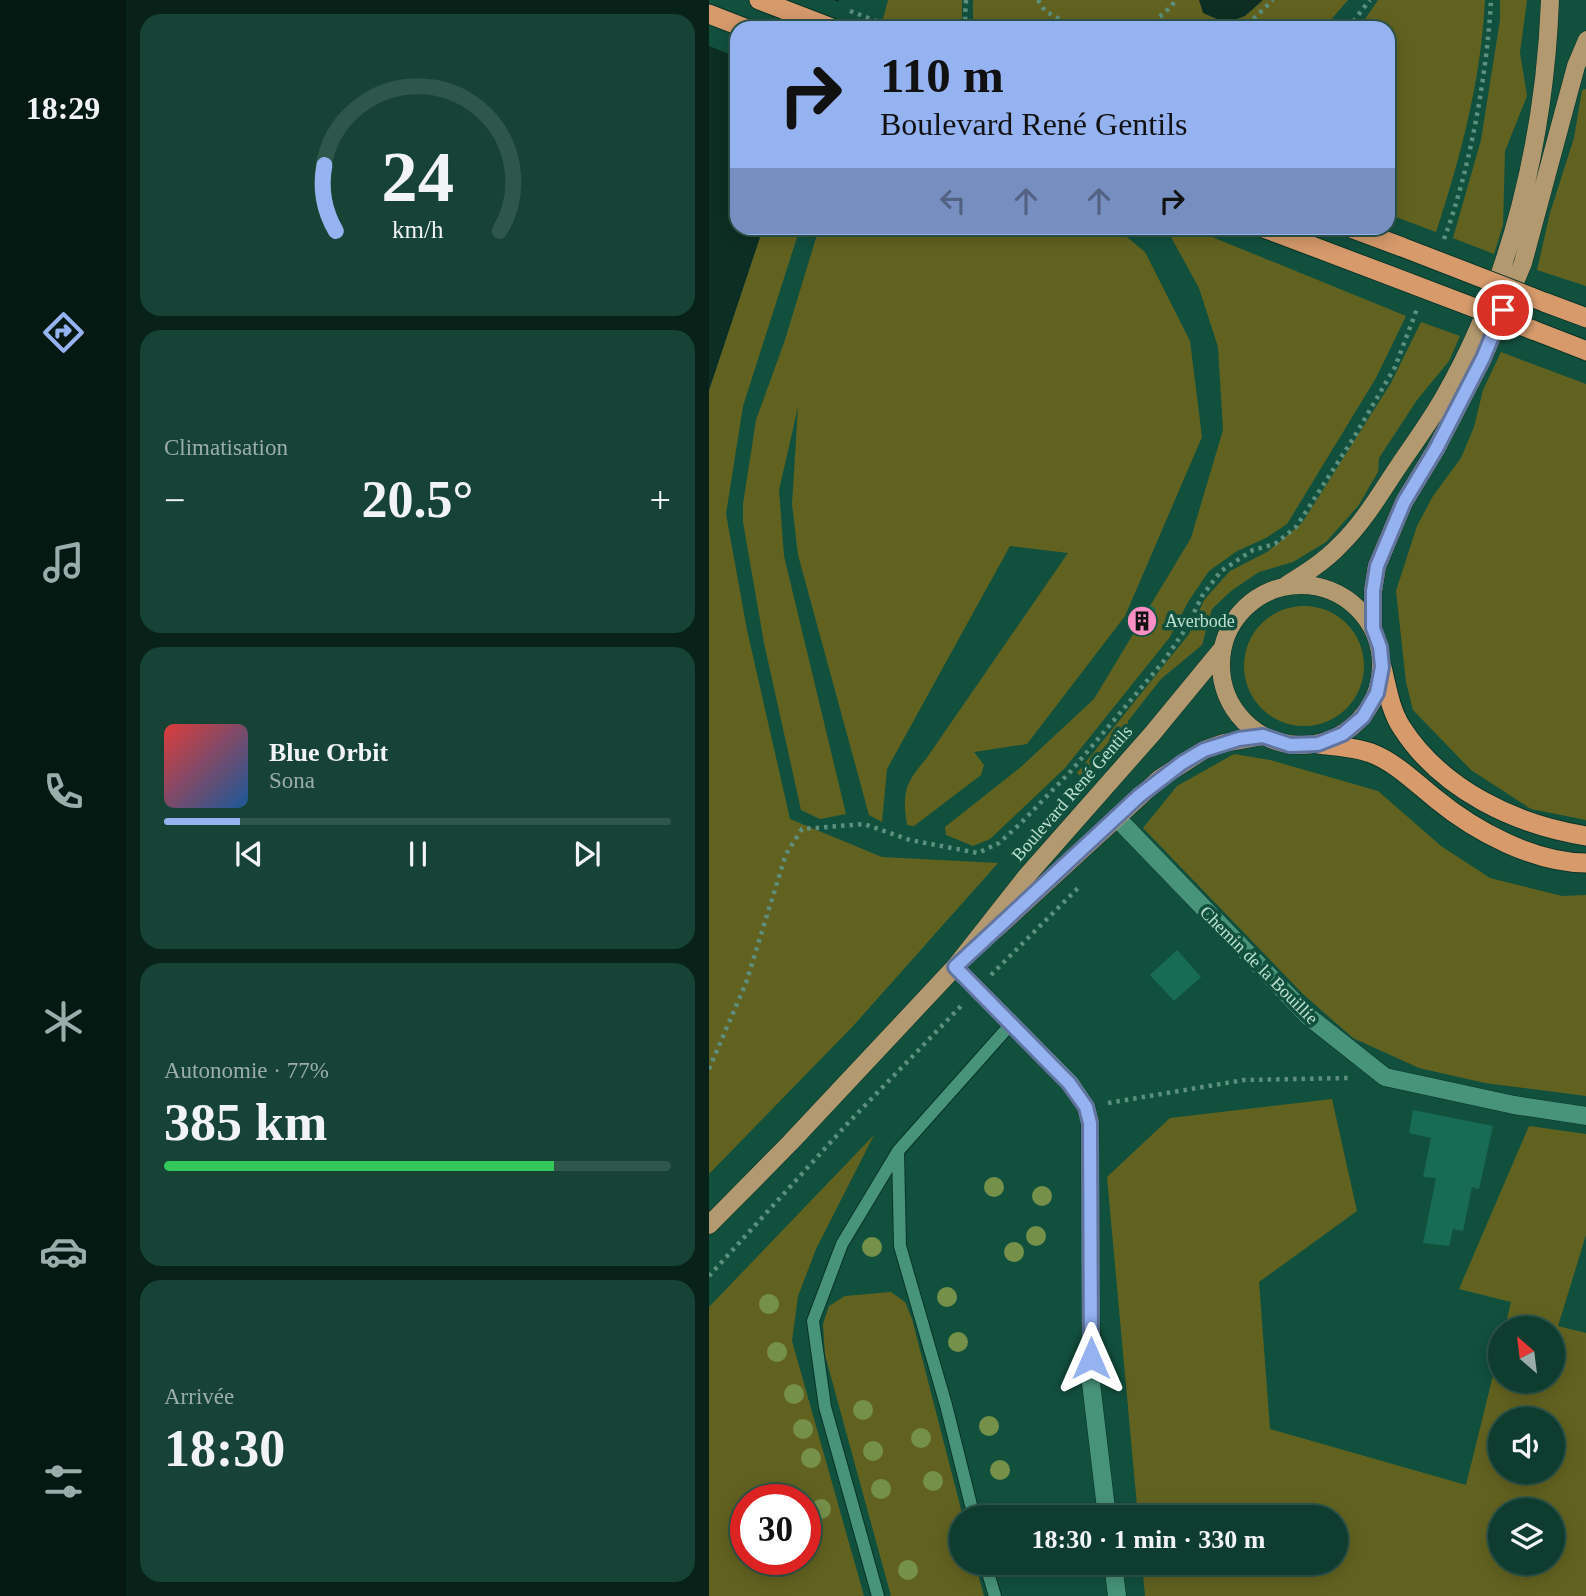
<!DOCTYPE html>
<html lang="fr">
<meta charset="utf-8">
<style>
body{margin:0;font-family:"Times New Roman",serif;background:#174336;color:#f1f3f6;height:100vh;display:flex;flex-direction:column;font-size:26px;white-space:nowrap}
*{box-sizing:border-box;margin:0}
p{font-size:23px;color:#9badaa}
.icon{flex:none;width:38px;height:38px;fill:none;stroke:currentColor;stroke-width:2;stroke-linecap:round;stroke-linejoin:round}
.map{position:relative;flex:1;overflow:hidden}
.side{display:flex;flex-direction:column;gap:14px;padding:14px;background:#082119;width:583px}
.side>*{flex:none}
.guide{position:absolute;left:21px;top:21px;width:665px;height:214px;border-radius:21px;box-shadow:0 4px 18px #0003,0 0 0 2px #2e564a;background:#95b2f1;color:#111;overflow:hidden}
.needle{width:46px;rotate:332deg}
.fabs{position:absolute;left:779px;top:1316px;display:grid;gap:14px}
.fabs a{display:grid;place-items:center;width:77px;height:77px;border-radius:50%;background:#0e3c2e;box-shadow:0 4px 18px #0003,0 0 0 2px #2e564a;font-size:35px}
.speed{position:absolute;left:21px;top:1484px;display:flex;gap:14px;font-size:35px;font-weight:700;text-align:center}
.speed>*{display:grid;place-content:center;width:91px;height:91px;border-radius:50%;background:#0e3c2e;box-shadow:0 4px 18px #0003,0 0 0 2px #2e564a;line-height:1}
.speed .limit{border:10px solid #d22;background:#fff;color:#111}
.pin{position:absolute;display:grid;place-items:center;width:60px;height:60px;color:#fff;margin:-30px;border:4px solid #fff;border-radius:50%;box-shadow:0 2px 7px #0007}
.me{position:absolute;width:77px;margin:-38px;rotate:0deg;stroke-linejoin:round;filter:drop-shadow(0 0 5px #0008)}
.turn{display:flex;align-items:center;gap:24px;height:147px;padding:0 35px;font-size:32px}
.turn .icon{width:91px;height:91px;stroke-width:2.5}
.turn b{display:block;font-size:49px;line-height:60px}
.lanes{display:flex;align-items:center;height:66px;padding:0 35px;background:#0003;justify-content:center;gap:35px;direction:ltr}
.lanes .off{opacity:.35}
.big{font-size:52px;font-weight:700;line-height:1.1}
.side .tile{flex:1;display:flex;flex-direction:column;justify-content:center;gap:10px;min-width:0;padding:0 24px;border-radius:21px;background:#174336}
.side .dial{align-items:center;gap:0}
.dial svg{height:182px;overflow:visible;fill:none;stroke:#2e564a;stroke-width:7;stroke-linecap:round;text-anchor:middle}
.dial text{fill:#f1f3f6;stroke:none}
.song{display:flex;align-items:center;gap:21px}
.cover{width:84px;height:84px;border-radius:10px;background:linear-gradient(135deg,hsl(0 70% 55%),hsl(210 70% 35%))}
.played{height:7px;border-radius:4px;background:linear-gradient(90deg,#95b2f1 15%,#2e564a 15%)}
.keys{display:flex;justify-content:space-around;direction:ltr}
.heat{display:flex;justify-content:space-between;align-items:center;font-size:38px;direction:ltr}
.charge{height:10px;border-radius:5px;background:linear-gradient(90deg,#34c759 77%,#2e564a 0)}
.trip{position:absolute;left:240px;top:1505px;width:399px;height:70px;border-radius:35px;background:#0e3c2e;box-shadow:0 4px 18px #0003,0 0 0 2px #2e564a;font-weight:700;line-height:70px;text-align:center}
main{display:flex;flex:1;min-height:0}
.tabs{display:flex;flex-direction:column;width:126px;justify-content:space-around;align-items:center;background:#061812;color:#9badaa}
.tabs .icon{width:49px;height:49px}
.tabs .current{color:#95b2f1}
.tabs b{font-size:32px;color:#f1f3f6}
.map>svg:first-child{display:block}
</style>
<main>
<nav class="tabs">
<b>18:29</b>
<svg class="icon current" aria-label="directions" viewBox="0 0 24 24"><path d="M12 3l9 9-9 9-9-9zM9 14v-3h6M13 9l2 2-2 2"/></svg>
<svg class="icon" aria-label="music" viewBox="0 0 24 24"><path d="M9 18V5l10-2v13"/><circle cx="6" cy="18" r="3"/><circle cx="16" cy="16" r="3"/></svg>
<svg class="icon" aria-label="phone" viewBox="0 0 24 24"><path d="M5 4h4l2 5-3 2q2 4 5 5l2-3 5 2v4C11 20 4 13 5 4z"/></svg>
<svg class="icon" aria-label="climate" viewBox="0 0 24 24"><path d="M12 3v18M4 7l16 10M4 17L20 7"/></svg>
<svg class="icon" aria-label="car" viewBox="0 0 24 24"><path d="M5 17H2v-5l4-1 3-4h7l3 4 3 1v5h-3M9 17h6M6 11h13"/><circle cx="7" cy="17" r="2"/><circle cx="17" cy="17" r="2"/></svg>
<svg class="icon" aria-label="filters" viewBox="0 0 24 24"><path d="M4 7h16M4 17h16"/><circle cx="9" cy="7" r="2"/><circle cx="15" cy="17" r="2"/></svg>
</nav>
<section class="side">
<div class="tile dial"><svg viewBox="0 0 100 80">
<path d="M14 69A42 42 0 1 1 86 69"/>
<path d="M14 69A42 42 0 0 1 9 40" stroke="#95b2f1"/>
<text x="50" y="56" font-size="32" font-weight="700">24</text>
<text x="50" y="72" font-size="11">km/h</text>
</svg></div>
<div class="tile"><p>Climatisation</p>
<div class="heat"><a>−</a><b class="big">20.5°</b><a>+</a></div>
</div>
<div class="tile">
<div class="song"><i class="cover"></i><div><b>Blue Orbit</b><p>Sona</p></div></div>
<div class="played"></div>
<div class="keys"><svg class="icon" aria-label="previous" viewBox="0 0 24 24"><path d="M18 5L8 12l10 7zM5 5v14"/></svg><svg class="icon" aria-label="pause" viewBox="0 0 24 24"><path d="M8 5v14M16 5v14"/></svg><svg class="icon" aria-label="next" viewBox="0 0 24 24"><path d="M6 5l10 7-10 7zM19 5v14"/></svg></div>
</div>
<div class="tile"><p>Autonomie · 77%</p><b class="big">385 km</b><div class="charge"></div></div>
<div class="tile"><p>Arrivée</p><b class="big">18:30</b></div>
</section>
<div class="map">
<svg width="878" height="1596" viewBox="0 0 878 1596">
<rect width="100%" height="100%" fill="#12503e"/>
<path fill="#626220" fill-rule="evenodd" d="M179,0H253V28H198L174,19Z
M264,0H639L615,28H264Z
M669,0H776C772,80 752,156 727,232L679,214V28H650Z
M791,0H818L811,53L818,96L796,151L794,225L785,254L744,238L772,140L791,20Z
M877,89H878L877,286L828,270L841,213L865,138L873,90Z
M54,228H91L34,406L17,514L38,630L81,819L173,857L289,863L145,1025L0,1174V390Z
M110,228H407L436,252L481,341L493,437L416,616L318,744L265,752L275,765L272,775L205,826L198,825C193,793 196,783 217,759L359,553L301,546L178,769L173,822L160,815L89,555L83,504L89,407L70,490L75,556L137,814L111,819L92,810L55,643L34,522V504L47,420L76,340Z
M457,228H481L697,316L667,378L578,524L557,538L528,551L500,571L479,602L461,637L356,768L281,839L264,846L237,835L236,827L313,766L385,699L482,538L514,430L509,347L490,288Z
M712,322L751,336L740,361L708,400L670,458L669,472L649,506L617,542L584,562L550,572L522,591L503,609L493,645L452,679L419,721L418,741L390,762L382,786L368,773L480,634L495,600L521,571L558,552L593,523L682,383Z
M792,352L877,384V820L822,809L762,770L704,710L697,682L687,591L708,526L724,496L752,458L765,427L774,390Z
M535 666a60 60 0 1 1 120 0a60 60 0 1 1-120 0Z
M525,754L561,760L669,791L732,846L781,878L853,896L877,895V1096L776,1083L710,1068L644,1038L594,994L434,828L468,786Z
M623,1099L648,1211L550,1282L561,1429L757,1485L791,1347V1381H844V1328H796L802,1302L750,1289L820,1126L877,1134V1235L849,1326L877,1333V1596H436L433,1563H626V1517H429L398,1177L461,1118ZM791,1419H844V1472H791ZM791,1510H844V1563H791Z
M165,1135L107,1249L89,1296L83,1341L155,1596H0V1307ZM37,1500H96V1559H37Z
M182,1292L196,1302L203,1319L254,1517H252V1563H266L275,1596H182L116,1355L114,1324L120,1306L136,1296Z"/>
<path fill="#0d2e23" d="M0,0H130L121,28H28V228H54L0,390Z
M490,0H554L536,16L517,23L494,13Z"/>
<path fill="#12503e" d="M0,0H125L132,3L124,28H28V57L0,46Z"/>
<path fill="#186b54" d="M441,605L447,609L432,631L424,625Z
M468,950L492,977L465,1001L441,975Z
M704,1110L784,1126L770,1189L763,1187L754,1231L744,1229L740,1246L714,1243L727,1178L714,1177L722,1138L700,1133Z"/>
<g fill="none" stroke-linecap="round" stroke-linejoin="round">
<g stroke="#083327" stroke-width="14">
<path id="service" d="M189,1151L191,1246L237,1405L265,1517
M276,1563L286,1596
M169,1596L116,1407L104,1321L133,1244L189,1151L302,1024"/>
</g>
<g stroke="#083327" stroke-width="19">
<path id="minor" d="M407,817L599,1016L676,1077L805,1105L878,1116
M246,967L361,1083L377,1107L381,1123L382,1383L398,1517
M404,1563L408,1596"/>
</g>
<g stroke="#083327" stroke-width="19">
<path id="primary" d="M512 665a80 80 0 1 1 160 0a80 80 0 1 1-160 0Z
M576,586C595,574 615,562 631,545C655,522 672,492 691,464C706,442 722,420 735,397C803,278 836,136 841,0
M664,628V591L668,566L695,502L727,449L774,358L814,263L867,66L878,40
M285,931L450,779L495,750L515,743L554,736
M0,1225L81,1143L246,967L316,878L443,734L513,649"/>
</g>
<g stroke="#083327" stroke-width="21">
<path id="trunk" d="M50,0L123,28
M0,14L36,28
M555,228L682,276
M642,228L693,247
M835,302L878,318
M824,330L878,351
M673,667C678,687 681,710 693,728C733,790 807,825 878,836
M609,744C627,746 645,747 662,753C686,762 707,783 727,799C766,831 825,863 878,863"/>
</g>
<path stroke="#5c8f7e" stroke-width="4.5" stroke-dasharray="3.5 5" stroke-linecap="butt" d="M257,0L256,17L258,28
M329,0L336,11L367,28
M141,11L186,28
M438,28L463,6L466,0
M521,28L542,21L564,0
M639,28L661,0
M735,239C761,170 778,74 782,0
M282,975L370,887
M0,1069L37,983L77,854L93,829L155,824L201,840L269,853L290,843L312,823L362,771L454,662L478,627L493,596L512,571L544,550L566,544L587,527L644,439L686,367L708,309
M399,1103L535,1080L640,1078
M0,1276L140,1122L254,1004"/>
<use href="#service" stroke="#48947b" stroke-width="12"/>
<use href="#minor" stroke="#48947b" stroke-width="18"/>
<use href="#primary" stroke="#b3996f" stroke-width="18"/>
<use href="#trunk" stroke="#d69a6b" stroke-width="19"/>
<g stroke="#083327" stroke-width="21" stroke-linecap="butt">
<path id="trunk-bridge" d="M693,247L835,302
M682,276L824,330"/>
</g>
<use href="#trunk-bridge" stroke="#d69a6b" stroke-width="19"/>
</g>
<g fill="#759149">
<circle cx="285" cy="1187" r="10"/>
<circle cx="333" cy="1196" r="10"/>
<circle cx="327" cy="1236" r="10"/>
<circle cx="163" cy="1247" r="10"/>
<circle cx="305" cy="1252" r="10"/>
<circle cx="238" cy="1297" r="10"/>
<circle cx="60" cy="1304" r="10"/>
<circle cx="249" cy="1342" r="10"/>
<circle cx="68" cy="1352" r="10"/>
<circle cx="85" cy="1394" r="10"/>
<circle cx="154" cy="1410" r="10"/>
<circle cx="280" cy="1426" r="10"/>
<circle cx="94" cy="1429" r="10"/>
<circle cx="212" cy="1438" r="10"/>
<circle cx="164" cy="1451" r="10"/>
<circle cx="102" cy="1458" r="10"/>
<circle cx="291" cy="1470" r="10"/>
<circle cx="224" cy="1481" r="10"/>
<circle cx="172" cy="1489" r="10"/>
<circle cx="112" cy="1509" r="10"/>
<circle cx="199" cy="1570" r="10"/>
</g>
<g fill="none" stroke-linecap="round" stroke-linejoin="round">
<g stroke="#61749d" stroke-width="18">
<path id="route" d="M382,1358L381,1123L377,1107L360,1083L246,967L430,796L473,763L495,750L530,739L554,736L581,745L609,744L634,734L654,717L668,693L673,667L671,647L664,628V591L668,566L695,502L727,449L774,358L794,310"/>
</g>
<use href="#route" stroke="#95b2f1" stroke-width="12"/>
</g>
<defs>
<g id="building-disc" transform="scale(1.575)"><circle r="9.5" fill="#fa8fc6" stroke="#12503e"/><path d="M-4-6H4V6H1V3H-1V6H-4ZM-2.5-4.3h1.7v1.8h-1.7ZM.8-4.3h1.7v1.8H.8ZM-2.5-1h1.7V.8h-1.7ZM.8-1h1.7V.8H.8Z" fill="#111"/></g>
</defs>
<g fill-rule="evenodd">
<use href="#building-disc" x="433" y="621"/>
</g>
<g text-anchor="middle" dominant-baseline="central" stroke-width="7" stroke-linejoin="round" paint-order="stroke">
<g font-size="18" fill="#bce0d2" stroke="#12503e" text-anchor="start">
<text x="456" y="621">Averbode</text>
</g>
<g font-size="18" fill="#bce0d2" stroke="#12503e">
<text transform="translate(363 793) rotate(-49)">Boulevard René Gentils</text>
<text transform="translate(550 965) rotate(45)">Chemin de la Bouillie</text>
</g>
</g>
</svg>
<div class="fabs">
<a><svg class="needle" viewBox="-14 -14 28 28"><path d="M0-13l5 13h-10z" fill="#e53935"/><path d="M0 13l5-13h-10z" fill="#9badaa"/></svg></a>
<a><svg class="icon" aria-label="sound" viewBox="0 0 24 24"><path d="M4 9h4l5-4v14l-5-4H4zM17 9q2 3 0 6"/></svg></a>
<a><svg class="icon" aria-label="layers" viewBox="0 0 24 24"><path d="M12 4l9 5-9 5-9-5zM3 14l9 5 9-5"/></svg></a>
</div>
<div class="speed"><div class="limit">30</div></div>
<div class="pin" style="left:794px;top:310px;background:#d93025"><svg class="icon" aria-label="arrive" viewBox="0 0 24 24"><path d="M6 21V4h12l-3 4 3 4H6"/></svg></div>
<svg class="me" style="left:382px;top:1358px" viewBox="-20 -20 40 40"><path d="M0-17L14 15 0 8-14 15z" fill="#95b2f1" stroke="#fff" stroke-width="4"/></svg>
<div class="trip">18:30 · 1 min · 330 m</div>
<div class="guide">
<div class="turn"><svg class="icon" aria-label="right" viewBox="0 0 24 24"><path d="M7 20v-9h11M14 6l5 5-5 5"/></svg><div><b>110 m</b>Boulevard René Gentils</div></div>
<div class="lanes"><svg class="icon off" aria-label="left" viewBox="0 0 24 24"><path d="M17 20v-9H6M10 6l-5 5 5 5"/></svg><svg class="icon off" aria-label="ahead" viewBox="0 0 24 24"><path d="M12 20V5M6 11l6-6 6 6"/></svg><svg class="icon off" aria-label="ahead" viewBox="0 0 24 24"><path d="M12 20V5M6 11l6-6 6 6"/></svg><svg class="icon" aria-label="right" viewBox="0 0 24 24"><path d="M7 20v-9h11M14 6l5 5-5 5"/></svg></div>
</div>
</div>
</main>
